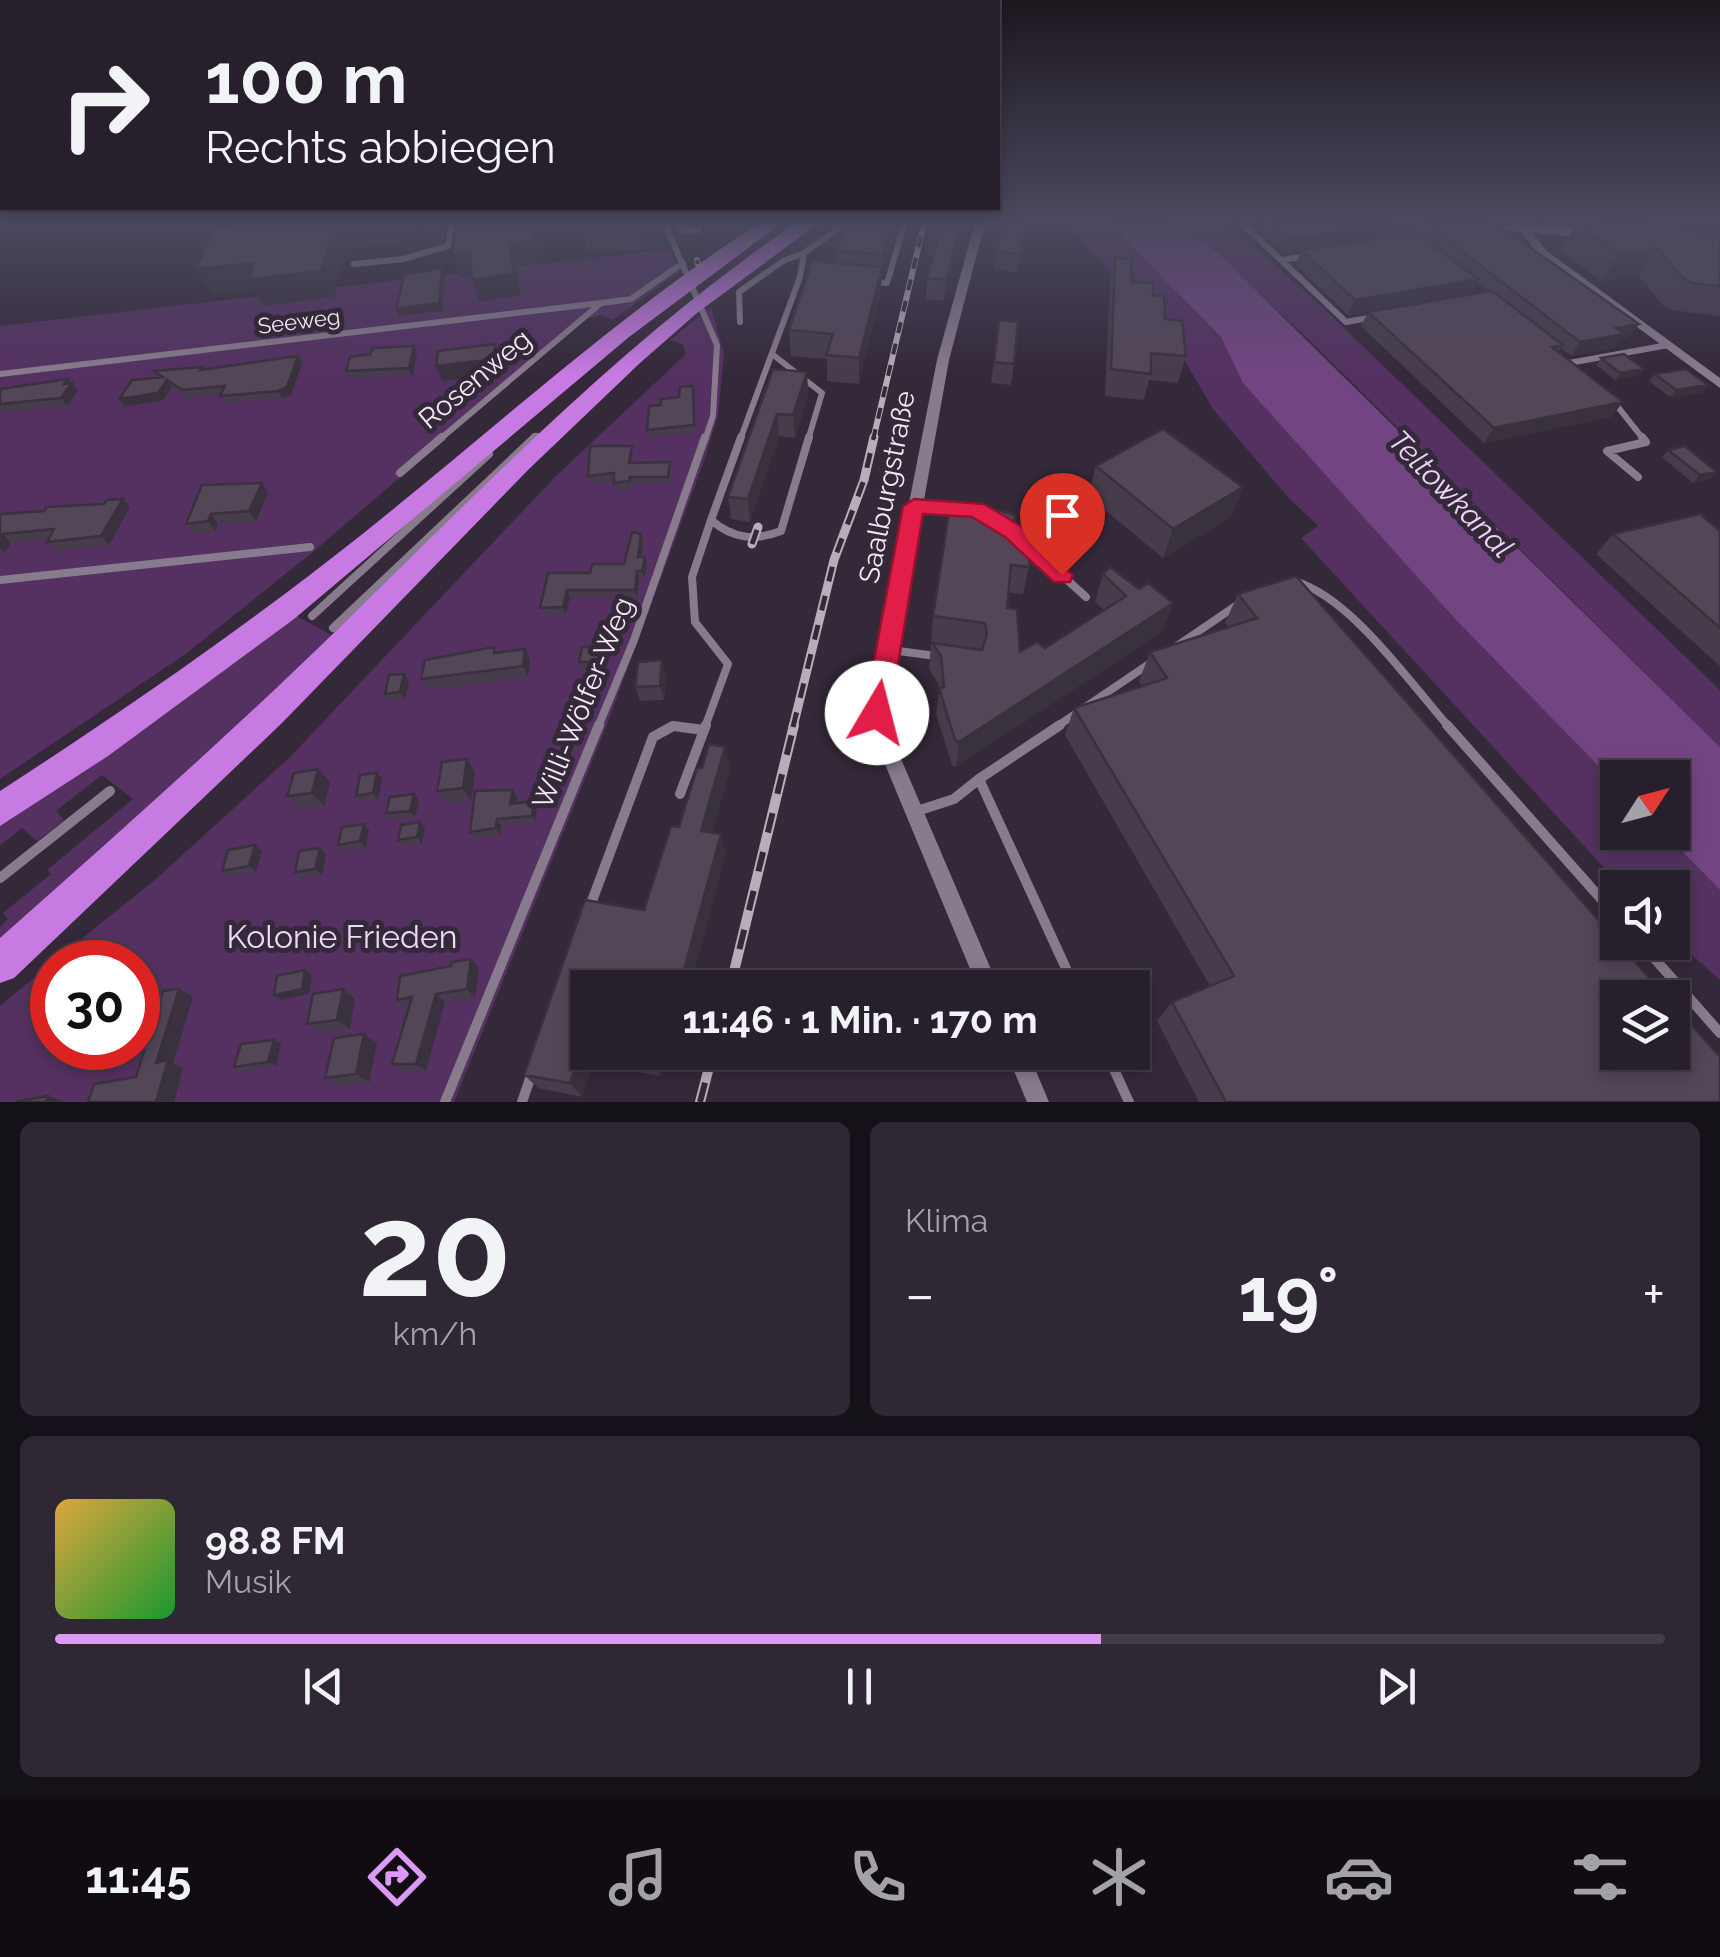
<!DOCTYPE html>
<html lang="de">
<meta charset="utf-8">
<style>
body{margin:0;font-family:Raleway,sans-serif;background:#2f2733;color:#f1f3f6;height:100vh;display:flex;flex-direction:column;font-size:38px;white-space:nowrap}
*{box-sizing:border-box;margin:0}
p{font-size:32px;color:#a4a2a9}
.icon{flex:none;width:55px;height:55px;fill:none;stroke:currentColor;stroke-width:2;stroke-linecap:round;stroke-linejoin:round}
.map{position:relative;height:1102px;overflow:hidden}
.panel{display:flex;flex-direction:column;gap:20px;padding:20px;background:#151118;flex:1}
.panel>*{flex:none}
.hud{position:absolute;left:0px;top:0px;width:1000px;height:210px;box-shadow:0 5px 15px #0003,0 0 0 2px #433d47;background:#271f2b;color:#f1f3f6;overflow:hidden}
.needle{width:65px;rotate:54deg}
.buttons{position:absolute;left:1600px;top:760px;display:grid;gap:20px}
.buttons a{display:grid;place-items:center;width:90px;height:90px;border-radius:0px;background:#271f2b;box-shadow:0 5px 15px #0003,0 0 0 2px #433d47;font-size:50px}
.speed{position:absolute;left:30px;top:940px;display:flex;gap:20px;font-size:50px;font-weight:700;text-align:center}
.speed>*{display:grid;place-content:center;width:130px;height:130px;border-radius:50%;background:#271f2b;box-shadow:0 5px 15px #0003,0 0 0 2px #433d47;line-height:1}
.speed .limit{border:15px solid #d22;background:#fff;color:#111}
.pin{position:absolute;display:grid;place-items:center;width:85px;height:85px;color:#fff;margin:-102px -42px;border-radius:50% 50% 50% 0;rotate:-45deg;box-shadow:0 0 10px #0007}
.pin .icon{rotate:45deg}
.me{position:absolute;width:110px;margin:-55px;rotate:8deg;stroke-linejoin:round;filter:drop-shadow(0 0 8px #0008)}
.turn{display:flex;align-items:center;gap:35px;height:210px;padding:0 40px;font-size:45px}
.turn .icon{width:130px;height:130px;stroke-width:2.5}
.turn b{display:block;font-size:70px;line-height:85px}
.big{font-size:75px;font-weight:700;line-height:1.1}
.panel .tile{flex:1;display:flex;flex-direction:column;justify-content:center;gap:15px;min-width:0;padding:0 35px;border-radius:15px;background:#2f2733}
.panel .dial{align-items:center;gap:0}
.dial b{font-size:130px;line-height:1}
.song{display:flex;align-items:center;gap:30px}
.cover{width:120px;height:120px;border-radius:15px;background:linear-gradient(135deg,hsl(40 70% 55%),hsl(130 70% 35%))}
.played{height:10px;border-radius:5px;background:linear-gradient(90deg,#dc99f5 65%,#433d47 65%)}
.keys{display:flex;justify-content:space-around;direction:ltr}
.heat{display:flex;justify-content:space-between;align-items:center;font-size:55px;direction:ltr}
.panel .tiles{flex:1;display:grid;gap:20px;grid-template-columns:1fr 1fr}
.tile:last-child{grid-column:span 2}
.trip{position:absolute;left:570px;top:970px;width:580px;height:100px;border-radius:0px;background:#271f2b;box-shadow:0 5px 15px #0003,0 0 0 2px #433d47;font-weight:700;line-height:100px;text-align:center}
.tab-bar{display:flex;height:160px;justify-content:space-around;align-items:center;background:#100c11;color:#a4a2a9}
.tab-bar .icon{width:70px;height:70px}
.tab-bar .active{color:#dc99f5}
.tab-bar b{font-size:45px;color:#f1f3f6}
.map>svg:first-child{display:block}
</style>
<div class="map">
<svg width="1720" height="1102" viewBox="0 0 1720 1102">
<rect width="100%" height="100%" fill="#342939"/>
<path fill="#543161" d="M1059,219H1105L1221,337L1244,383L1456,620L1617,785L1618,832L1664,833L1720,890V980L1673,938L1672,888L1622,887L1301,538L1318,526L1286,495L1213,409L1166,328Z
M1165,219H1214L1245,238L1317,302L1720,690V747L1305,336L1197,236Z
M670,249L680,271L613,320L601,315L585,319L314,551L184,655L0,779V326Z
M711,307L724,354L718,415L703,464L606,727L454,1102H0V1006L52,963V1048H138V962H53L156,879L289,758L556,476L686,354L683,345L670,340Z
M293,614L335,637L0,949V927L8,919L3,913L51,874L47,870L133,799L102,775L56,811L64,820L37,841L22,828L0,845V822Z"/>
<path fill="#724582" d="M1105,219C1163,219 1173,216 1220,255L1720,747V890L1664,833L1672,832V778H1618L1617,785L1456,620L1243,383L1221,337Z"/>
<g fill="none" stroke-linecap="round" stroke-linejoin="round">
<path stroke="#887b8d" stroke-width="6" d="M663,219L717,345L713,416L705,440
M676,219L684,231L699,230
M1237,219L1281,260
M420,224L421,219
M1309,256L1281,260L1346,322L1374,317
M354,264L403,259L448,246L452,219
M874,282L887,283L906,219
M740,322L739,292L783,261L804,253
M772,354L822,393L808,440
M1565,360L1569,363L1668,345
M0,374L601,303
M1614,402L1644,440
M439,440L601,303L631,299L683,263
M533,440L537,436
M740,440L800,277L804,253L851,219"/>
<path stroke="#887b8d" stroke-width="8" d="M741,437L711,520C733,539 755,541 781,531L809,437
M400,473L442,437
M1638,477L1607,451L1646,442L1642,437
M914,506L959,509
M1024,541L1086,597
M0,580L310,547
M1294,581C1351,597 1409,682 1449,727
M312,616L489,454
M333,628L535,437
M1174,648L1237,605
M891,650L936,656
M598,727L634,640L705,437
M671,727H681
M705,727L728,664L695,622L692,577L711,520
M1056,727L1149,664"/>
<path stroke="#887b8d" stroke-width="10" d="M1447,725L1618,918
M979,779L1060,725
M680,794L706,725
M914,812L954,799L979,779L1075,988
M0,878L110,791
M589,909L653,737L673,726L704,730
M1640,942L1720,1033
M1106,1052L1129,1102
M445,1102L599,725
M522,1102L532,1073"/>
<path fill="#887b8d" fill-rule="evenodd" d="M976,219H986L949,360L886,713L890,733L999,988H978L872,733L868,713L937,360Z
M1518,225H1526L1547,251L1720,378V388L1539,255L1517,227Z
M1006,1052H1028L1049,1102H1027Z"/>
<path fill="#9b7ba6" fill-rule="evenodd" d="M1428,219H1490L1602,229L1610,234L1602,239L1435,224Z"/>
<path fill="#c67ae2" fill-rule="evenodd" d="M765,219H787L629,337L294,619L108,756L0,826V791C125,710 248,625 365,532C497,426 622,312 765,219Z
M802,219H824L697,313L640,363L529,469L282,723L14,978L0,983V938C117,834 235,730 347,620C493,478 632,333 802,219Z"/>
<g stroke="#b7aeba" stroke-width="6">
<path id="rail-far2" d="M697,260L698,264
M873,440L925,219"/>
</g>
<g stroke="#b7aeba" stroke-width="9">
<path id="rail-far1" d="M752,544L758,527
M793,727L834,560L864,480L874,437"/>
</g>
<g stroke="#b7aeba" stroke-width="10">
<path id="rail" d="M730,988L794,725
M700,1102L713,1052"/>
</g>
<use href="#rail-far2" stroke="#342939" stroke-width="4" stroke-dasharray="11" stroke-linecap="butt"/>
<use href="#rail-far1" stroke="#342939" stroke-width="5" stroke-dasharray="15" stroke-linecap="butt"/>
<use href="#rail" stroke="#342939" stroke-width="6" stroke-dasharray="20" stroke-linecap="butt"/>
</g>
<path fill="#473c4b" d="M933,219H966L944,301L926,299L927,278L933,257L928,256L929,235Z
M1028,219L1017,272L994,270L997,252Z
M1247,219H1463L1629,338L1620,339L1614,348L1571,356L1561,348L1558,352L1623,402L1611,417L1484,443L1361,326L1368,312L1488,291L1476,282L1470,294L1348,315L1296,265L1301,250L1372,240L1283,253Z
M1576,224L1684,230L1720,234V316L1669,310L1661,303L1638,275L1601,281L1560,250Z
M662,226L665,245L645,249L587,252L583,233Z
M891,226V247L881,276V292L859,384L827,381V359L791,356L789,330L837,263V251Z
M1115,257L1132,282L1153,295L1165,319L1186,356L1178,383L1149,380L1144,400L1105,396L1110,283Z
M999,320L1014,364L1011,385L991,383Z
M417,353L412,376L350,378L346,371Z
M298,356L302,363L291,395L282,398L225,403L221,394L187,398L172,387L163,400L125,407L119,399L158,377L154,371L202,367L204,370Z
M1601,358L1644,369L1638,376L1615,380L1596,365Z
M773,369L807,372L808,395L795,438L779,436L750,522L731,519L728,497Z
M1655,374L1708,385L1702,393L1670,397L1649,381Z
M68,379L78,390L67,406L0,413V389Z
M694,394L696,432L648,437L647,430L661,405Z
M1668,450L1717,472L1710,479L1693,483L1662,457Z
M634,454L632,463L670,462L672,470L669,484H632V489L616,490L614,481L590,484L588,476Z
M1096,466L1243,487L1231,517L1163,558L1088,496Z
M262,483L268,493L256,521L218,524L216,531L194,534L186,524Z
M123,499L130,507L109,545L55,551L47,542L49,539L11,543L5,553L0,554V514L44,511L104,504Z
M1014,531L1026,540L1029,567L1023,594L1008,593L1007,608L1020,652L1045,648L1104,610L1095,602L1103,574L1173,603L1162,631L956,767L952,765L936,714L939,692L938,683L929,669L933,616Z
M1720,531V666L1596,554L1613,534Z
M643,541L641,557L647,565L644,578H639L637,598L570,597L566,614L543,615L540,608L590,573L624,564Z
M1238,594L1720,1102H1199L1157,1021L1172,1002L1210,986L1065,735L1074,708L1142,686L1139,681L1150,652L1228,627L1225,623Z
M494,647L497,653L530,660L528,677L428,690L421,679Z
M606,654L603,669H582L579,662Z
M662,660L666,675L664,700L640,701L635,687Z
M404,674L409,681L405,699L389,701L385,694Z
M725,747L730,769L712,833L726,854L588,988V1052H596L582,1097L538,1088L524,1075L644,910L702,768Z
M318,769L330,782L324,806L300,809L287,796Z
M475,772L471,801L446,804L437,791Z
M377,773L382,779L378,800L361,802L356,796Z
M414,794L419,801L415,817L391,819L386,813Z
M517,797L515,803L534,801L537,807L535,822L501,826L500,835L474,838L470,832Z
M364,824L369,830L366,848L344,851L338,845Z
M425,828L422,844L403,846L398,840Z
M320,848L326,854L322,875L301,878L295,872Z
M262,851L256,872L229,877L222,871Z
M471,959L479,968L475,998L445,1002L426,1071L403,1072L392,1064L408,1008L397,1000L451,966Z
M343,989L355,999L350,1029L321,1034L307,1024Z
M364,1034L377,1043L369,1082L339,1086L325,1078Z
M274,1040L281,1044L276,1066L242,1071L234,1067Z
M667,1052L661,1076L620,1069L610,1055Z"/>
<path fill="#39313d" d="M373,219H399L401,226L398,243L347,249L334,297L263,306L255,291L212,296L196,269L335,223Z
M533,219H580L539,224V263L516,266L521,295L479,302L472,280Z
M962,219H966L944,301L946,280Z
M1421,220L1414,234L1283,253L1288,239Z
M662,226L665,245L645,249L641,230Z
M891,226V247L882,276V254Z
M1657,248L1638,275L1601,281L1619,254Z
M470,253L478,275L461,277L453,255Z
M882,267L881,292L859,384V358Z
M442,268L445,275L442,311L399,316L396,309Z
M1478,279L1470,294L1348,315L1355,300Z
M1639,324L1629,338L1620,339L1614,348L1571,356L1580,342L1616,328Z
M495,344L500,359L499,374L442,381L436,366Z
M414,346L417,353L412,376L409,368Z
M298,356L302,363L291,395L282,398L278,391Z
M1644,369L1638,376L1615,380L1620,373Z
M807,372L808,395L795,438L793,415Z
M68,379L78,390L67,406L61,398L64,384Z
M167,380L172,387L163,400L125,407L119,399Z
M1708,385L1702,393L1670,397L1676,390Z
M1623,402L1611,417L1484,443L1494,428Z
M777,414L779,436L750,522L748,499Z
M1717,472L1710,479L1693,483L1700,475Z
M262,483L268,493L256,521L249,511Z
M1243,487L1231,517L1163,558L1173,529Z
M123,499L130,507L109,545L101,536Z
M211,514L218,524L216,531L208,521Z
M3,534L11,543L5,553L0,548V538Z
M641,534L643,541L640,565L638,557Z
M645,557L647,565L644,578L642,571Z
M637,571L639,578L637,598L635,590Z
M567,590L570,597L566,614L563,607Z
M1173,603L1162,631L956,767L959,742Z
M604,647L606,654L603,669L600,662Z
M525,649L530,660L528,677L523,666Z
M662,660L666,675L664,700L660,686Z
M404,674L409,681L405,699L400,692Z
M725,747L730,769L707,851L701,831Z
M467,759L475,772L471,801L463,788Z
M318,769L330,782L324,806L312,793Z
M377,773L382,779L378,800L373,793Z
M513,790L517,797L514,810L510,804Z
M414,794L419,801L415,817L410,811Z
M534,801L537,807L535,822L532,816Z
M497,819L501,826L500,835L496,828Z
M420,822L425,828L422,844L417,837Z
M364,824L369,830L366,848L360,841Z
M721,834L726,854L690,988H679Z
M255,845L262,851L256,872L249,866Z
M320,848L326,854L322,875L315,869Z
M471,959L479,968L475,998L467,989Z
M305,970L312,975L309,994L281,1000L274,995Z
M179,989L193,997L173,1063L183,1068L174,1102H156V1063Z
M343,989L355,999L350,1029L337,1020Z
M436,994L445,1002L426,1071L416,1064Z
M588,1029V1052H596L582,1097L570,1083Z
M364,1034L377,1043L369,1082L356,1074Z
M274,1040L281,1044L276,1066L268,1062Z
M655,1052H667L661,1076L652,1062Z
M48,1096L65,1102H45Z"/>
<path fill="#524657" stroke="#39313d" stroke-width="2.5" d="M298,219H373L335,223L321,271L249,279L254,263L196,269L215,228Z
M463,219H533V241L509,244L514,273L472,280L470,253L453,255L456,227L463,226Z
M582,219H658L662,226L641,230L583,233Z
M933,219H962L946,280L927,278L939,236L929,235Z
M1004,219H1027L1019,254L997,252Z
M1266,219H1463L1494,222L1639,324L1616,328L1624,334L1580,342L1421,220L1288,239Z
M1614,219L1680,224L1684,230L1720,234V286L1690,283L1681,276L1657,248L1619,254L1576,224Z
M846,222L891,226L882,254L837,251Z
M1417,233L1478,279L1355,300L1301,250Z
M1115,257L1131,259L1132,282L1153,283V295L1164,296L1165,319L1182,321L1186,356L1151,353V374L1111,369Z
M812,261L882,267L859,358L826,355L833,334L789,330Z
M442,268L439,303L396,309L404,275Z
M1492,291L1563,345L1552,347L1623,402L1494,428L1368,312Z
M999,320L1018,322L1014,364L994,362Z
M495,344L494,359L436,366L438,351Z
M414,346L409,368L346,371L350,357L370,354L373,348Z
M1624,354L1644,369L1620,373L1601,358Z
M298,356L287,387L278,391L220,396L225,386L182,390L167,380L158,393L119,399L132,380L163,377L154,371L202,367L200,370Z
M773,369L807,372L793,415L777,414L748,499L728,497Z
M1686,369L1708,385L1676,390L1655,374Z
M68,379L64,384L72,383L61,398L0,404V389Z
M693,386L694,425L647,430L649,406L661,405V399L679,397L680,387Z
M1163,429L1243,487L1173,529L1096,466Z
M590,446H632L629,463L670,462L668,477H630V481L614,483V473L588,476Z
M1685,446L1717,472L1700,475L1668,450Z
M262,483L249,511L211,514L208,521L186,524L202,485Z
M123,499L101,536L47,542L54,529L3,534L0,538V514L44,511L47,507L104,504L107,500Z
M968,502L1015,515L1014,531L1027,533L1026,540H1031L1029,567L1011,565L1007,608L1017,609L1020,652L1037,642L1045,648L1126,596L1103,574L1110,567L1139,589L1148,583L1173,603L959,742L955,740L939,688L944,687L941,656L932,643L982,650L987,634L985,623L933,616L950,506L968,508Z
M1700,514L1720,531V628L1613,534Z
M632,532L641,534L638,557H645L642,571H637L635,590H567L563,607L540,608L548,573H590L592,564H624Z
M1296,576L1667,998H1618V1052H1672V1003L1720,1057V1102H1226L1172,1002L1234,976L1074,708L1167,678L1150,652L1257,618L1238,594Z
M494,647V653L525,649L523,666L421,679L425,660Z
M582,647H604L600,662H579Z
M662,660L660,686L635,687L638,662Z
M404,674L400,692L385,694L389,675Z
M709,744L725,747L701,831L721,834L679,988H588V1029L570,1083L524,1075L585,900L644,910L671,826L679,827L697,768H702Z
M467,759L463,788L437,791L442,762Z
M318,769L312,793L287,796L294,773Z
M377,773L373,793L356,796L360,775Z
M513,790L510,804L534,801L532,816L497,819L496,828L470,832L475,791Z
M414,794L410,811L386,813L390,797Z
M420,822L417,837L398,840L401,825Z
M364,824L360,841L338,845L342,827Z
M255,845L249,866L222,871L228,850Z
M320,848L315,869L295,872L299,851Z
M471,959L467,989L436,994L416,1064H392L412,997L397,1000L400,976L451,966L452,962Z
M305,970L302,989L274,995L277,976Z
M179,989L156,1063L168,1060L156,1102H88L94,1084L136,1077L163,991Z
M343,989L337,1020L307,1024L313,994Z
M364,1034L356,1074L325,1078L334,1038Z
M274,1040L268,1062L234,1067L241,1044Z
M610,1052H655L652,1062L610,1055Z
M48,1096L45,1102H15Z"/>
<linearGradient id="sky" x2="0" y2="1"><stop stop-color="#1d171f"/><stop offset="0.59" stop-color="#4a495f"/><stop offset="1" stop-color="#4a495f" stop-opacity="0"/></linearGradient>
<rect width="1720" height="374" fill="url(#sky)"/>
<path fill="#e11d48" stroke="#92132f" stroke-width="2.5" d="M914,499L984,504L1021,526L1073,575L1070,582H1054L1005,537L972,517L923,514L890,713L886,721L877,724L867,721L864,713L903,506Z"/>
<g text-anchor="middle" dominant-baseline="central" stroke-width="10" stroke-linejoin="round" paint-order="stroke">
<g font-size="22" fill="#f2eaf5" stroke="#342939">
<text transform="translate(299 321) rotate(-7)">Seeweg</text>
</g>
<g font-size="28" fill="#f2eaf5" stroke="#342939">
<text transform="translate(475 379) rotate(-40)">Rosenweg</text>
<text transform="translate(887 487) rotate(-79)">Saalburgstraße</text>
<text transform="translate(583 703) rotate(-68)">Willi-Wölfer-Weg</text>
</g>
<g font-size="30" font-style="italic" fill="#eed5f8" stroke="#342939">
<text transform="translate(1451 494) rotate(46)">Teltowkanal</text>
</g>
<g font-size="32" fill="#f0d6fa" stroke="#342939">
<text x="342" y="936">Kolonie Frieden</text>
</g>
</g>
</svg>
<div class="buttons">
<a><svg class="needle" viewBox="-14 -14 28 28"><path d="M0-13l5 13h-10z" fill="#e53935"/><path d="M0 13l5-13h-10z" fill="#a4a2a9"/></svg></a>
<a><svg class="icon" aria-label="sound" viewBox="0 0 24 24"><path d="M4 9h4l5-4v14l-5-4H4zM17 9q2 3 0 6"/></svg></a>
<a><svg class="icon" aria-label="layers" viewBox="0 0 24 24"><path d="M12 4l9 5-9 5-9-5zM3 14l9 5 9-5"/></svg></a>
</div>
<div class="speed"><div class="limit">30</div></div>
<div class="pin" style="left:1062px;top:575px;background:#d93025"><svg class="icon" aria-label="arrive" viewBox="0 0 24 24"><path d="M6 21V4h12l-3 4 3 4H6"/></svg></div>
<svg class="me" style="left:877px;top:713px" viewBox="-20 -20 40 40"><circle r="19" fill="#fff"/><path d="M0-13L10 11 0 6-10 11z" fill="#e11d48"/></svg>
<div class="trip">11:46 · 1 Min. · 170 m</div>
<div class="hud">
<div class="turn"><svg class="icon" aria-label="right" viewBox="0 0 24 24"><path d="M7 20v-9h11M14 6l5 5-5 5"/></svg><div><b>100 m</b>Rechts abbiegen</div></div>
</div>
</div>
<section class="panel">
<div class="tiles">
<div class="tile dial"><b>20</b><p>km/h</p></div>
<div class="tile"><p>Klima</p>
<div class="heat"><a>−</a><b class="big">19°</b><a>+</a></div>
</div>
<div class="tile">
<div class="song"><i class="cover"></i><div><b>98.8 FM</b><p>Musik</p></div></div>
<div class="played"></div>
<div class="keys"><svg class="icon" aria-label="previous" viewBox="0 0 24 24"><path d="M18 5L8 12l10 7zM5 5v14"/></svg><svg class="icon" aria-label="pause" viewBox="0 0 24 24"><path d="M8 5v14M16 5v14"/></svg><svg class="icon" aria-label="next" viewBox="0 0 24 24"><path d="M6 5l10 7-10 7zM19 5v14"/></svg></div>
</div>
</div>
</section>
<nav class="tab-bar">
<b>11:45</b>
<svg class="icon active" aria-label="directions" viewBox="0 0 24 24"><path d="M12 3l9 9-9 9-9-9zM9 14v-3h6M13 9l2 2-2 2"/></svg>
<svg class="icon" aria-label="music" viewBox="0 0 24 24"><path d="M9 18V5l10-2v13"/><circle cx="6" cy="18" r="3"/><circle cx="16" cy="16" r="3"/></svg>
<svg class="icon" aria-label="phone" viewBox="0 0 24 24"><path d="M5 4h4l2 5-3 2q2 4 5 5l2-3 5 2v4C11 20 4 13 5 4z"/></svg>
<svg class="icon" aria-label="climate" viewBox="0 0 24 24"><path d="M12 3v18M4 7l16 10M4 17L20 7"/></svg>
<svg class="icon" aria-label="car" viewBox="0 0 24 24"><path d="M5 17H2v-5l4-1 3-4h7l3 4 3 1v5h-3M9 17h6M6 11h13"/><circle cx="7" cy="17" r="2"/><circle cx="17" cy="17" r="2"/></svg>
<svg class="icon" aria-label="filters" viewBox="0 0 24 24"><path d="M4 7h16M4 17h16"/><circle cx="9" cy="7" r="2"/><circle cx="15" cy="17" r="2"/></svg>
</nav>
